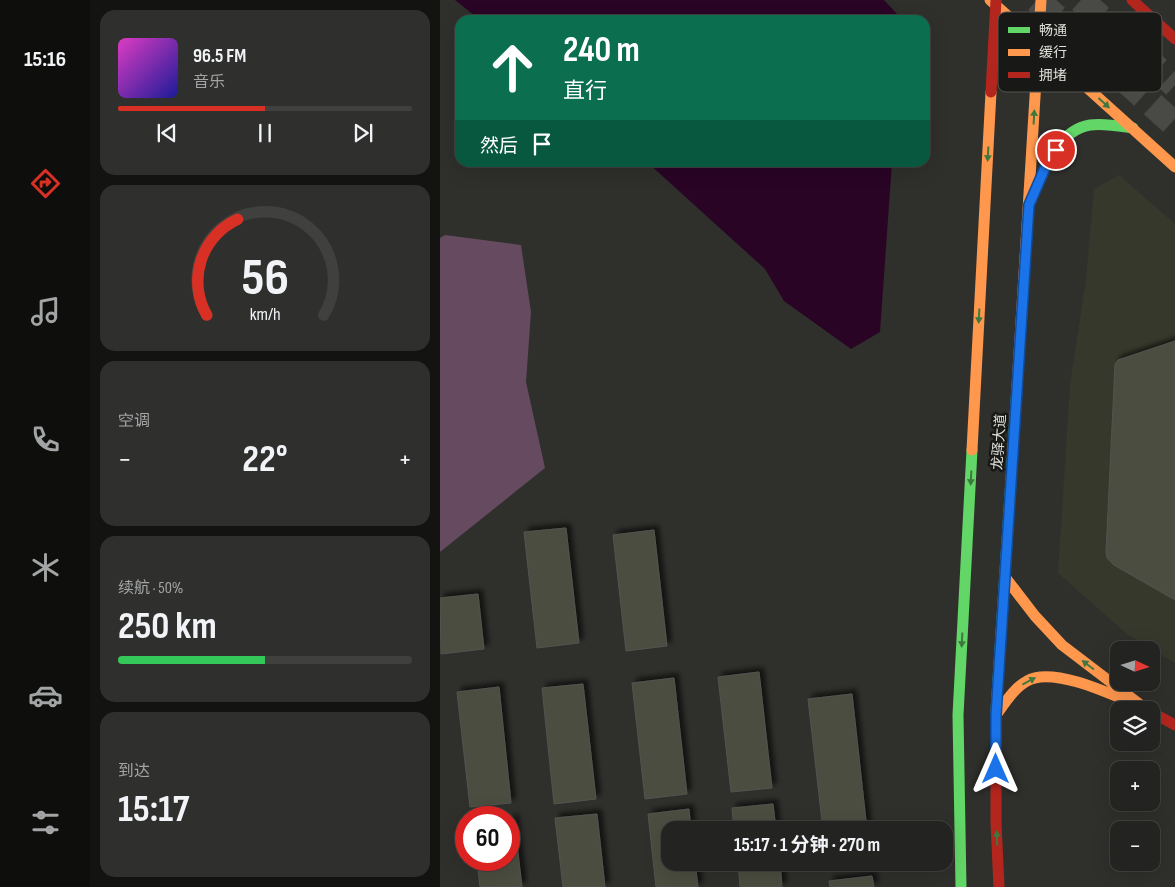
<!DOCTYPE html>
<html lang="zh">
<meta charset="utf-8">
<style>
body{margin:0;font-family:"Sofia Sans Condensed","Noto Sans SC",sans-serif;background:#2f302e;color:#f1f3f6;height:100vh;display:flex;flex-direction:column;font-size:19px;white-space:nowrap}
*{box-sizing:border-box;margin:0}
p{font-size:16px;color:#a3a4a5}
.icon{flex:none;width:28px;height:28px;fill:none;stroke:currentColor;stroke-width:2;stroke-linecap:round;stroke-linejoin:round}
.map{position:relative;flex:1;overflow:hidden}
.details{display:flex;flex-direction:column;gap:10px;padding:10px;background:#131412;width:350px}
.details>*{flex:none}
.guide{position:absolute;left:15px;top:15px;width:475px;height:152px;border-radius:15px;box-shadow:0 5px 20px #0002,0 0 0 1px #40413f;background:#0b6e4f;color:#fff;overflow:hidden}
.needle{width:32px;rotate:94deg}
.tools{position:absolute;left:670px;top:641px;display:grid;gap:10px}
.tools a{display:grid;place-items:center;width:50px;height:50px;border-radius:10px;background:#232421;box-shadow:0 5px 20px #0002,0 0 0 1px #40413f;font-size:25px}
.speed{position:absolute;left:15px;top:806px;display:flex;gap:10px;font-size:25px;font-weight:700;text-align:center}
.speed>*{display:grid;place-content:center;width:65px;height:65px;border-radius:50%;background:#232421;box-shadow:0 5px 20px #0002,0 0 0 1px #40413f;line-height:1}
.speed .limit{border:8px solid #d22;background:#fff;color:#111}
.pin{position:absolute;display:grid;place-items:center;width:42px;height:42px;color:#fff;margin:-21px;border:2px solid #fff;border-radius:50%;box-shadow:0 1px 5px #0007}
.me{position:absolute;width:55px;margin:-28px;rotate:0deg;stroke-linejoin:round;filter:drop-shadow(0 0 4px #0008)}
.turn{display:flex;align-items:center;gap:18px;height:105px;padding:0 25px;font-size:22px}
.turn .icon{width:65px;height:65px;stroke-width:2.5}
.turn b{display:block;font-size:35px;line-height:42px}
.then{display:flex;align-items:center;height:48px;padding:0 25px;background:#0003;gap:10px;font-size:19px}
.big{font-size:38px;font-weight:700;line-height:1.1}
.details .tile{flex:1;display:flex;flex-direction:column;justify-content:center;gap:8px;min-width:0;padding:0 18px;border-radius:15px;background:#2f302e}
.details .dial{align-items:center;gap:0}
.dial svg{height:130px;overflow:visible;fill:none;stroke:#40413f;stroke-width:7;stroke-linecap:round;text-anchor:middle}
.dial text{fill:#f1f3f6;stroke:none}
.song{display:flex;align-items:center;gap:15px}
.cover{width:60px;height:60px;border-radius:8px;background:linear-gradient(135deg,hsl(310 70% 55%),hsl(240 70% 35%))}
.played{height:5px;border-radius:2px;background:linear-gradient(90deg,#d93025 50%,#40413f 50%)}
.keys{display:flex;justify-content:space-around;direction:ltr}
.heat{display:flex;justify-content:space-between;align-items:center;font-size:28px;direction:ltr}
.charge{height:8px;border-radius:4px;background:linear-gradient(90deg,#34c759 50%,#40413f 0)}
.trip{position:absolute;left:221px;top:821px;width:292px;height:50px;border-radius:15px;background:#232421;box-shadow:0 5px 20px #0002,0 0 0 1px #40413f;font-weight:700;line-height:50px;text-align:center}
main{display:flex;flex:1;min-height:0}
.dock{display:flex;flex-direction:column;width:90px;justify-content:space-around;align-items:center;background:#0e0e0d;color:#a3a4a5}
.dock .icon{width:35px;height:35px}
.dock .selected{color:#d93025}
.dock b{font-size:22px;color:#f1f3f6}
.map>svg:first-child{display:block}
</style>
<main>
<nav class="dock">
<b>15:16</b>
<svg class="icon selected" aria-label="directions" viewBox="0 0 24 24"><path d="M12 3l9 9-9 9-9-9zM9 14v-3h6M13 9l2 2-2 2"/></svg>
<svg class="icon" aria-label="music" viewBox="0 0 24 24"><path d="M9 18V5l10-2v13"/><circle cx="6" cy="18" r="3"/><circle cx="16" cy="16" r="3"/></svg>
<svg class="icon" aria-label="phone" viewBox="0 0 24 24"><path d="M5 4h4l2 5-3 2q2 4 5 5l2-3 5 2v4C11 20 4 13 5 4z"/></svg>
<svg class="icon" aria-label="climate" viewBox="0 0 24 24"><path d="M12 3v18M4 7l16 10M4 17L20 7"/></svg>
<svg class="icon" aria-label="car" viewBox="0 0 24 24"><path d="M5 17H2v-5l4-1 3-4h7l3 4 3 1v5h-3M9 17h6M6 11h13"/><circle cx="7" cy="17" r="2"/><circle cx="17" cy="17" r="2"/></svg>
<svg class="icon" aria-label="filters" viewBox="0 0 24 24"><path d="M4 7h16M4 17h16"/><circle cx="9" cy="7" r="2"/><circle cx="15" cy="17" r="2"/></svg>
</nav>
<section class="details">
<div class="tile">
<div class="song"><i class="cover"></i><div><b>96.5 FM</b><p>音乐</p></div></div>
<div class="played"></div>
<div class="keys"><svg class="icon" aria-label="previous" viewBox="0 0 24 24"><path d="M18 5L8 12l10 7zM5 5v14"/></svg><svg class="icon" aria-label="pause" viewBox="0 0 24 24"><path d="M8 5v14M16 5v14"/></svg><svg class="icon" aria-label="next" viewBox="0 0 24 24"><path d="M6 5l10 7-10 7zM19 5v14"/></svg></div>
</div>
<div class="tile dial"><svg viewBox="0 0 100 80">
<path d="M14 69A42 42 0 1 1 86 69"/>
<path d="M14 69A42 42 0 0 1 33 10" stroke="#d93025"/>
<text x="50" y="56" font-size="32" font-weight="700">56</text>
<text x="50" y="72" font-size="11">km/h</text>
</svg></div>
<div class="tile"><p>空调</p>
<div class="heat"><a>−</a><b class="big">22°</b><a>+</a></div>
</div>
<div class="tile"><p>续航 · 50%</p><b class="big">250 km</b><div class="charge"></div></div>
<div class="tile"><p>到达</p><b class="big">15:17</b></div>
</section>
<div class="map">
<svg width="735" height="887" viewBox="0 0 735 887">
<defs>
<filter id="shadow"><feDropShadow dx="4.5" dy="-4.5" stdDeviation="2.5" flood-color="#0009"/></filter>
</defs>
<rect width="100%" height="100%" fill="#2f302c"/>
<path fill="#35382b" d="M679,175L735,224V663L688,635L618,573L630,384L646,279L654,189Z"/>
<path fill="#664b60" d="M5,235L81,245L91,312L86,382L105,468L0,552V238Z"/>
<path fill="#2a0425" d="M15,0H444L458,15L460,20H40Z
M208,163H452L440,332L411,349L344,301L325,269Z"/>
<path fill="#4b4d40" stroke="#535450" filter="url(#shadow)" d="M735,341V600L674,565L667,558L666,552L675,364L678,360Z
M126,528L139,643L97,648L84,532Z
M214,530L227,646L186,651L173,535Z
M38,594L44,649L1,654L0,598Z
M319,672L332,788L291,792L278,677Z
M234,678L247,794L205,799L192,683Z
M143,684L156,799L114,804L102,688Z
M59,687L71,803L30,807L17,692Z
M412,694L427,830H383L368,699Z
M333,804L336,830H294L292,808Z
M249,809L251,830H230V862H255L258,887H216L208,814Z
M157,814L165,887H123L115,818Z
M74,819L82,887H40L37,860H69V820Z
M298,862H340L342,887H300Z
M432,876L434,887H390L389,881Z"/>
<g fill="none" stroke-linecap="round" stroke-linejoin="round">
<path stroke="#494a46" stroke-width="26" stroke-dasharray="26 13" stroke-linecap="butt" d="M597,0L735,125
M641,0L735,85"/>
<path stroke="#63d668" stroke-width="11" d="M596,189C606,164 620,130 650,125C664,123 679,126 693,128
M556,711L577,387
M521,887L518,715L532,450"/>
<path stroke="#ff974d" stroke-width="11" d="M550,0L735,167
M577,387L601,0
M532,450L551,92
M556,715C565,703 574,688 587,681C614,665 679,698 706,709L622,645L595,616L565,577"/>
<path stroke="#b3261e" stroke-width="11" d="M692,0L735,39
M551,92L556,0
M556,711V823L559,887
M711,712L735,725"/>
</g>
<defs><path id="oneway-solid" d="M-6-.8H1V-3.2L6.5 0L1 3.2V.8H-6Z" transform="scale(1.25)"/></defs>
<g fill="#3e783f">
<use href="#oneway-solid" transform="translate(664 103) rotate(42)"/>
<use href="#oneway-solid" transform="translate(594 117) rotate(-87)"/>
<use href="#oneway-solid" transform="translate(548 154) rotate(93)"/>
<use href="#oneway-solid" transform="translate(539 316) rotate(93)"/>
<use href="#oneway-solid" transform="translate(531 478) rotate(93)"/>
<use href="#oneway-solid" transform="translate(522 640) rotate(93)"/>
<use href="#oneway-solid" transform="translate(648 665) rotate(-143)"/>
<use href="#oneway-solid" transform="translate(589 681) rotate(-28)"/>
<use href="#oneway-solid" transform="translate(557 838) rotate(-92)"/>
</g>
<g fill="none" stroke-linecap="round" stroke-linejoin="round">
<g stroke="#114b97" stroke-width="12">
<path id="route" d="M556,769V715L589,205L608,161L616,150"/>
</g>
<use href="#route" stroke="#1a73e8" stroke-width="9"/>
</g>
<g text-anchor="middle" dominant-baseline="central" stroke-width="5" stroke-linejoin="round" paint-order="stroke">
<g font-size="14" fill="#dfe0db" stroke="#181916">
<text transform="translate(559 442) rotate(-86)">龙驿大道</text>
</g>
</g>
<rect x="558" y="12" width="164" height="80" rx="8" fill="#181916" stroke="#545551" stroke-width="1"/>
<rect x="568" y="27" width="22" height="6" fill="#63d668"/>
<rect x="568" y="49" width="22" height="7" fill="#ff974d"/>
<rect x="568" y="72" width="22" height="6" fill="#b3261e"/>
<g font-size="14" fill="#dfe0db">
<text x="599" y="35">畅通</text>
<text x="599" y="57">缓行</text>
<text x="599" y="80">拥堵</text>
</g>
</svg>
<div class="tools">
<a><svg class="needle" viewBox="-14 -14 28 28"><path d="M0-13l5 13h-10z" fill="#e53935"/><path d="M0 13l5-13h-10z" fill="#a3a4a5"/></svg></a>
<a><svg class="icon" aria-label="layers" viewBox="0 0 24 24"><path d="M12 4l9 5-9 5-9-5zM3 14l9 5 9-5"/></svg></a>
<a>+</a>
<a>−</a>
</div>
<div class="speed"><div class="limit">60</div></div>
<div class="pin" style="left:616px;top:150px;background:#d93025"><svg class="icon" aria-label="arrive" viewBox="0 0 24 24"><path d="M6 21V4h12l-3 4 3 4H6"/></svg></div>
<svg class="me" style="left:556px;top:769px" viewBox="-20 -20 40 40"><path d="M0-17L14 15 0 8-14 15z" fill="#1a73e8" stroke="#fff" stroke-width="4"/></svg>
<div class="trip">15:17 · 1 分钟 · 270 m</div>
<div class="guide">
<div class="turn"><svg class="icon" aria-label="ahead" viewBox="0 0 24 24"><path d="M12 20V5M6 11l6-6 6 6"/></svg><div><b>240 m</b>直行</div></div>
<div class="then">然后<svg class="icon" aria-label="arrive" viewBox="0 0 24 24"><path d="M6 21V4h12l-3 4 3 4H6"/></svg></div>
</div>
</div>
</main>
